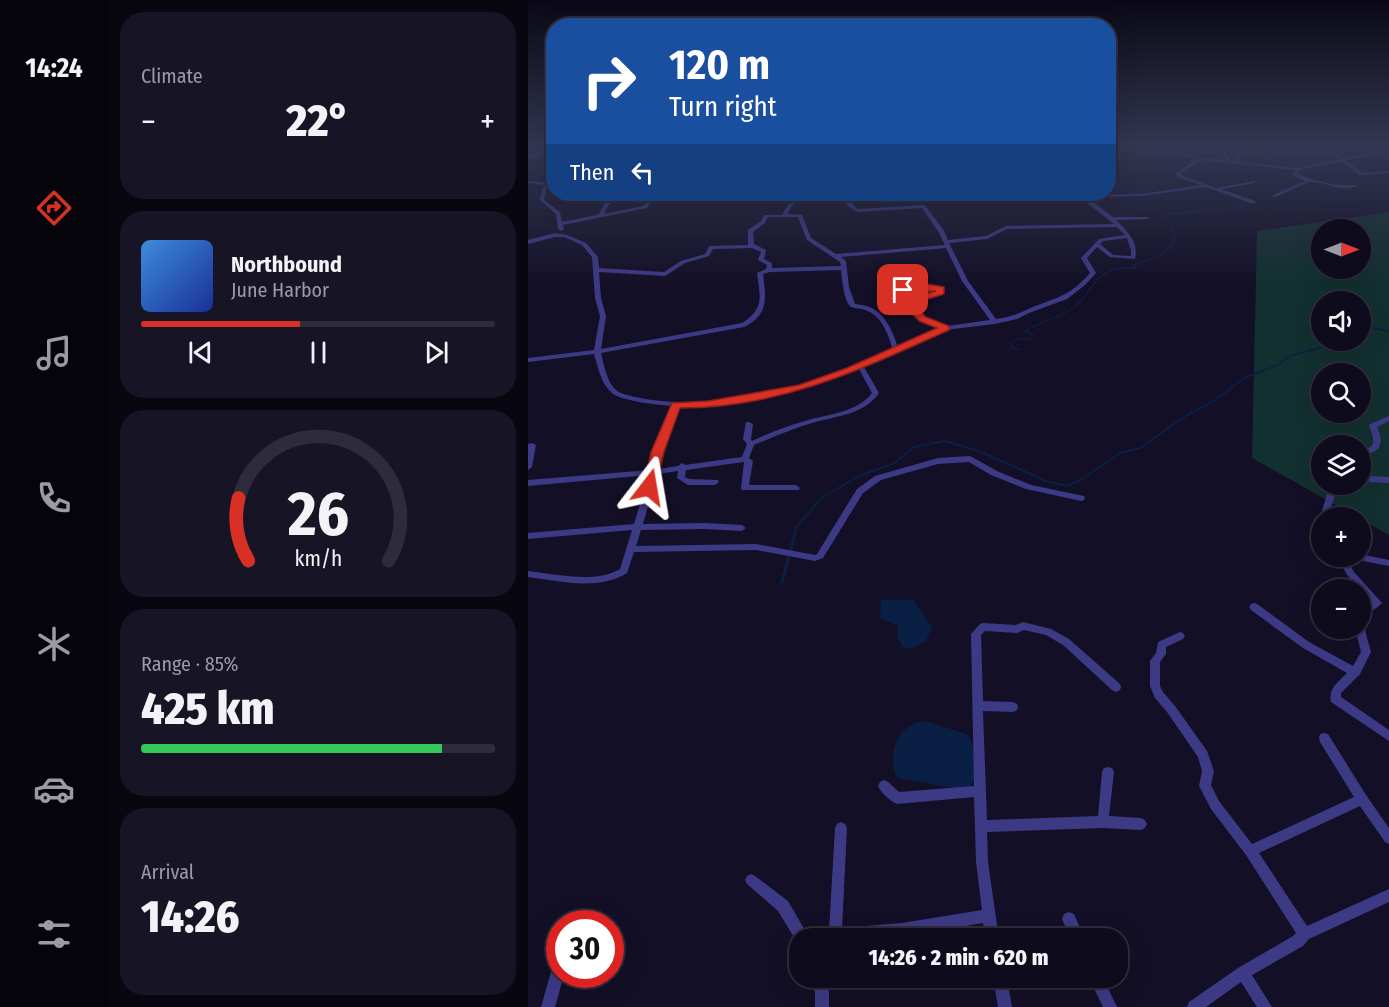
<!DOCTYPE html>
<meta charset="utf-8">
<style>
body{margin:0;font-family:"Fira Sans Condensed",sans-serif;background:#171425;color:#f1f3f6;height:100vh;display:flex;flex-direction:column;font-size:22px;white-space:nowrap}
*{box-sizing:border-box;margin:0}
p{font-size:20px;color:#9b9ba3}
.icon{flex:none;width:33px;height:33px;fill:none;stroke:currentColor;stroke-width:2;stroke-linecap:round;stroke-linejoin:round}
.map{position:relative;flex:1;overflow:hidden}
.panel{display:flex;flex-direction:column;gap:12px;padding:12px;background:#08060f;width:420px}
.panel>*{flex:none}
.top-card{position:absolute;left:18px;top:18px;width:570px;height:183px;border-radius:24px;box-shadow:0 6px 24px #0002,0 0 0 2px #2e2b3b;background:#1a4fa0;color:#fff;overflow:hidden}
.needle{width:39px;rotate:90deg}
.tools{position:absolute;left:783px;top:219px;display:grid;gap:12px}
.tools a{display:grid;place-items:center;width:60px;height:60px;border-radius:50%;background:#0e0b1c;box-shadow:0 6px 24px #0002,0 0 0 2px #2e2b3b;font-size:30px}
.speed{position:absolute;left:18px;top:910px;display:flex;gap:12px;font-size:30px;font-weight:700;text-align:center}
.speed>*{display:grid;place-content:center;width:78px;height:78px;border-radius:50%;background:#0e0b1c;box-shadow:0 6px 24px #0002,0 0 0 2px #2e2b3b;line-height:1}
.speed .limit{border:9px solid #d22;background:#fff;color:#111}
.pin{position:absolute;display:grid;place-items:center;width:51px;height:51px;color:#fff;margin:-26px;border-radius:12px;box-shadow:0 3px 9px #0006}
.me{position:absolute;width:66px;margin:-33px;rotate:14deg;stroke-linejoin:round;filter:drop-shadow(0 0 4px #0008)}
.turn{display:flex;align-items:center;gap:21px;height:126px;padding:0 24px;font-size:27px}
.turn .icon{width:78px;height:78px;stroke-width:2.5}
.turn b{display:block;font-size:42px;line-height:51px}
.then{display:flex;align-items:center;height:57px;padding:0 24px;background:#0003;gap:12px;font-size:22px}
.big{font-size:45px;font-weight:800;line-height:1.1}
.panel .widget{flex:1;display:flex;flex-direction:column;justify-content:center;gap:9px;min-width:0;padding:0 21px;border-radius:24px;background:#171425}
.panel .dial{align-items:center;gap:0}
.dial svg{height:156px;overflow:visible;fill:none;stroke:#2e2b3b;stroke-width:7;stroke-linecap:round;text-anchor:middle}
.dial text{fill:#f1f3f6;stroke:none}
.song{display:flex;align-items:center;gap:18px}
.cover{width:72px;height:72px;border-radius:9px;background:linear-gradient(135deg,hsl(210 70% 55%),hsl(230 70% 35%))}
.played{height:6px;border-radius:3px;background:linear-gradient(90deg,#d93025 45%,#2e2b3b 45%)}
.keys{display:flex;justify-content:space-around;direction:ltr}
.heat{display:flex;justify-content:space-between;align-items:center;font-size:33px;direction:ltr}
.charge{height:9px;border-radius:4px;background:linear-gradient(90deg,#34c759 85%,#2e2b3b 0)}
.trip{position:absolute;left:261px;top:928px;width:339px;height:60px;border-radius:24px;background:#0e0b1c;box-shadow:0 6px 24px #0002,0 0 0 2px #2e2b3b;font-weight:800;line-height:60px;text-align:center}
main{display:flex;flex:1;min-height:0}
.menu{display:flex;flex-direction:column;width:108px;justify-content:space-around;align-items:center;background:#06040b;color:#9b9ba3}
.menu .icon{width:42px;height:42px}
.menu .selected{color:#d93025}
.menu b{font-size:27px;color:#f1f3f6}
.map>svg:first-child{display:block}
</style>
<main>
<nav class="menu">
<b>14:24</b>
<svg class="icon selected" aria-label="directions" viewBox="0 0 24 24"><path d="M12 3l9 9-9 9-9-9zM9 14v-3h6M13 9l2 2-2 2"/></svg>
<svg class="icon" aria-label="music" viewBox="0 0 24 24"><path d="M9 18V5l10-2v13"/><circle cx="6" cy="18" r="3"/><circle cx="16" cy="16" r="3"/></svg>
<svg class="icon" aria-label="phone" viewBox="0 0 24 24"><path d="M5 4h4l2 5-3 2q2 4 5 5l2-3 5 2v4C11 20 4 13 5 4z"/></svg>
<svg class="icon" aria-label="climate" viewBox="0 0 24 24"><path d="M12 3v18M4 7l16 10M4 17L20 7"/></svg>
<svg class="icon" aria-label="car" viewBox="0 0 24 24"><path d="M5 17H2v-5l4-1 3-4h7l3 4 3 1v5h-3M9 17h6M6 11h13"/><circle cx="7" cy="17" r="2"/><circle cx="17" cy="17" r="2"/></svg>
<svg class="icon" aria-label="filters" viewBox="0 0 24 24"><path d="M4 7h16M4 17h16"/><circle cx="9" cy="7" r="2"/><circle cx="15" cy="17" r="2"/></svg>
</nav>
<section class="panel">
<div class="widget"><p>Climate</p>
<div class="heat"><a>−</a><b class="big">22°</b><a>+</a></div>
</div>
<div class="widget">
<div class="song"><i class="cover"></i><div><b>Northbound</b><p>June Harbor</p></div></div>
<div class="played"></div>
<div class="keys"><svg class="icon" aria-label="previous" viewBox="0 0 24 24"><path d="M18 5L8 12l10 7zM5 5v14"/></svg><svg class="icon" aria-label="pause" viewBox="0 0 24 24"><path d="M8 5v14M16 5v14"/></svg><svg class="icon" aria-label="next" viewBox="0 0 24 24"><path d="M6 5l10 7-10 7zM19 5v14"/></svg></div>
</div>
<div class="widget dial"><svg viewBox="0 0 100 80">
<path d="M14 69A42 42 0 1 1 86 69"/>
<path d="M14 69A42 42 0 0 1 9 37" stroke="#d93025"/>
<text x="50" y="56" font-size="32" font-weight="700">26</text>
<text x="50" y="72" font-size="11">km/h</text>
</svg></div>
<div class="widget"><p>Range · 85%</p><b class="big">425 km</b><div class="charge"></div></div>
<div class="widget"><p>Arrival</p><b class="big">14:26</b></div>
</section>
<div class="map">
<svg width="861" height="1007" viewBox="0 0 861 1007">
<rect width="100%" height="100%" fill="#130f26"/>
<path fill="#12302f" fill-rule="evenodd" d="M861,212V535L724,458L729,231ZM794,230H832V268H794ZM794,302H832V340H794ZM794,374H832V412H794ZM794,446H832V484H794Z"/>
<path fill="#0a1f44" d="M353,600H385L404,627L398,641L382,649L375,647L370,639L369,625L352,618Z
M398,721L441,735L446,750L447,780L440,787L431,789L369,778C358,755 370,722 398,721Z"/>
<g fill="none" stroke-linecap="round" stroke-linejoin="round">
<path stroke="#0a1f44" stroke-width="1.5" d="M832,326L861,331
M794,328V331
M491,350L483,347V343L489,339H502L505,335L497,331C513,321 531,319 546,307C561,297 564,278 582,271C591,267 600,269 609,267L605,265C622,259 646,255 647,233L637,214L706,209L722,203
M731,372L750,365L762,356L794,347V340"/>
<path stroke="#0a1f44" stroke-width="2" d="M266,535L268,528L293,498L333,475L365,464L386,447L416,441L451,451L518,481L539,486L553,480L592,453L612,448L659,415L686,401L716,378L735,371"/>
<path stroke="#0a1f44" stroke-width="3" d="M254,582L267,533"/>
<path fill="#3d3a85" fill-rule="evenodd" d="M609,145H617L673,158L698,160L692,145H696L702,161H706L709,152L715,145H719L713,152L710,162L769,168L811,159L804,153L746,154L744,153L746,152L801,151L794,145H799L815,158L861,149V151L818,160L834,173L861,171V173L831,175L814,161L771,170L769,173C786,182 808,186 827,185L829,186C811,193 798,181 782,182C773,184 757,194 747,197H745V195L777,181L765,175L766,170L674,160L652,173L653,175L688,188L727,181V183L693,189L727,201V203H723L678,187L613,196L561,197L562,200L585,217H621V218L619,219L588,220C600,232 611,242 607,259L582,257L569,247L559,258L568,273L557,285L539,299L501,313L489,319L467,324L425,329L408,333L387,342L336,367L351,393C336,415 308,416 284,423C264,429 245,437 226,445L221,458L225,461L221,485H268L272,488L271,490H214L213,488L216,462L158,470L157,477L161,479L190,480L191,482L187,485H160L149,478L150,471L129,474L115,524L177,523L214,525L218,528L214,531L177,529L113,530L108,546L228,544L287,555L289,554L329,489L347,476L410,458L442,456L469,471L503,485L556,496L557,498L556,500L553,501L498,489L463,475L441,462L410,464L353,480L335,493L295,558L287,561L228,550L106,552L99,573C70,591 32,581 0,577V571C27,574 68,584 92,569L104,530L0,539V533L106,524L121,475L0,486V480L122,470L125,452L144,406C132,405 92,401 84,393C73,384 70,367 66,354L0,362V358L66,350L72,316L67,298L64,257L54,245L36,237H27L0,244V240L27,233L39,235L58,243L70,257L71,268L136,272L153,261L177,254L181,246L220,245V230L233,221L236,215H254L267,194H271L259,214L274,215L283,238L308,254L417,245L410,231L394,208L329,212L320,206L315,197L291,195L289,194L318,195L324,204L330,209L397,205L416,231L420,240L458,236L478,226L586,224L558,202L556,194L561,195L613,194L673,185L649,177L648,173L669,159ZM240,217H270L279,240L312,262L313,266L244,268V263L236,259L238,250L226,244L225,232L237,223ZM589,227L597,235L571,239L553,258L562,273C543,295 531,297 505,307C491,313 484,317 468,319L440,281L421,243L459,239L479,229ZM599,238L603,250V256L585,255L572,244L575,241ZM224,248L233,252L230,260L239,265L238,269L229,273C232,297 237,308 214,323L73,349L78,316L73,298L71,272L137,276L157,263L181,256L185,249ZM418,248L434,281L462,320L419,326L396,318L385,306V302L414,295L415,289L399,285L362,290L361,291L364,293L399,289L410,291L409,293L380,300L379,306L392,320L412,328L393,335L369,345C365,331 356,312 341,307C337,305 331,305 327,304L321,287L318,261L313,257ZM313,270C314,278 316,302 323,307C327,309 333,308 337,310C352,314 361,334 364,348C290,385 207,410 124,400C117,399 94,395 89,391C79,383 76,365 73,353L216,327C241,315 238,298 235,274L242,272ZM331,369L344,393C329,413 299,414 277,421C259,426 241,433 224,441L223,439L225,424L221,422H218L215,439L219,444L214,457L157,465L154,463L150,466L130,469L133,452L151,406C213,407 274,393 331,369Z
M26,146V149L0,159V156Z
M0,181L25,183V185L18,189L16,200L32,212L34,222L69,215L71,214L76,204L90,194H94L80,206L76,214L115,206L121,200V194H125V195L152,194L150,195L125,198V200L119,208L35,225L36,229L33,231L30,229L28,214L12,200L14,189L18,185L0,183Z
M404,194H408L407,196L500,194H531L529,195L401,199V198Z
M861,416V421L849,427C857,445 852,453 832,455V450C850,449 846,438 841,426L842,424Z
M4,443L8,445L4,467L0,470V444Z
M832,469L844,476L861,477V483L842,482L832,475Z
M802,484H810L800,518H794V532L791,531L787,526L793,519L792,518Z
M832,554L861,560V566L825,559L821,556H832Z
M808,556H817L826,572L854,603C850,607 846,609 842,613C832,624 840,639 843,652L832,674L813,693V697L861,730V741L803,702C800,689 810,682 819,673L775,648L723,610L721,607L723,604L726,603L729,604L781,642L825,666L833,652L827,628H832V612L843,602L820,576Z
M495,622L523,629L541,639L592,684L593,687L592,690L588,692L584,690L535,645L518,635L496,630L489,633L457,631L453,635L455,701L485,702L489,704L490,707L489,710L485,712L455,711L459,820L570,816L574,772L576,768L580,767L584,768L586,772L581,816L613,818L617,820L619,824L617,828L613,830L575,828L459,832L460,862L471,939H457L455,923L374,937L343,939H286L288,934L301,931L307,828L309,824L313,822L317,824L319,828L314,928L374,923L454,910L448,862L446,797L369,804C362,801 353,793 350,786L352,782L356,780L360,782L371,792L446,786L443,634L452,624L455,623L488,625Z
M652,632L655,633L657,636L655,639L638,647V654L632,662V686L635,692L647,706L679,751L686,771L683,785L691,801L724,844L826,797L792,742L791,738L792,734L796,733L800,734L838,795L861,828V844L857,842L832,806L731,853L779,926L861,889V902L781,939L775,946L724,975L744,1007H729L713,982L678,1007H659L661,1002L710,968L765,936L768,933L718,855L683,809L671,786L674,771L670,757L639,712L627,698L622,686V661L628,653L630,642Z
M223,874L227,876L260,901L282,939H272V944H270L250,911L219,884L217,880L219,876Z
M541,912L546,914L557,939H543L534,919L536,914Z
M44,913L49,915L51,920L50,924H36L39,915Z
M32,958V975H36L27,1007H13L25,965L27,960Z
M283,978H297L301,992V1007H287V992Z
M465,978H479L484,1007H470Z
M561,978H575L589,1007H575Z"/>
</g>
<linearGradient id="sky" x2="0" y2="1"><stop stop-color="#0a0815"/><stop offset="0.51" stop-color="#333752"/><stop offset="1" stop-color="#333752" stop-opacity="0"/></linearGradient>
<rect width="861" height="286" fill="url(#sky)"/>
<path fill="#d93025" stroke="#8d1f18" stroke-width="1.5" d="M399,284L416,287V294L387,303V305L398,317L421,326V330C332,370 252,408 152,408L136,452L128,487L121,492L116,490L115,487L123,452L144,403L180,401L271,385L319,368L409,328L391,321L377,306L379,299L408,291L375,293L370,290Z"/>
</svg>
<div class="tools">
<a><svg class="needle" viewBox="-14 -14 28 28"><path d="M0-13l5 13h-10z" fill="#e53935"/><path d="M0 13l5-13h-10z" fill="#9b9ba3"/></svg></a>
<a><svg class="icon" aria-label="sound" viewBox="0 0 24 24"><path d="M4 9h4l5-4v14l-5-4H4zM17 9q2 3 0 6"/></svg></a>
<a><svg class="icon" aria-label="search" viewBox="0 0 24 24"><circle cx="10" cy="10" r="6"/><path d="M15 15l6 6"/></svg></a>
<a><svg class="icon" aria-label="layers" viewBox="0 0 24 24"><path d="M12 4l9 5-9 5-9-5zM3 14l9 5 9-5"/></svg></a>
<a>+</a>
<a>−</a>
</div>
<div class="speed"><div class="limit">30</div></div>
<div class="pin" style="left:375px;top:290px;background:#d93025"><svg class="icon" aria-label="arrive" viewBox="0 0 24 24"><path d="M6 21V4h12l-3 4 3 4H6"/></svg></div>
<svg class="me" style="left:121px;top:487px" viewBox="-20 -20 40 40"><path d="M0-17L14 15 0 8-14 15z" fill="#d93025" stroke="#fff" stroke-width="4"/></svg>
<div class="trip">14:26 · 2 min · 620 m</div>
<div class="top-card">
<div class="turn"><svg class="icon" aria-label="right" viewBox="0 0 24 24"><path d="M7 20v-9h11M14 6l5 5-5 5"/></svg><div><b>120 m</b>Turn right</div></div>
<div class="then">Then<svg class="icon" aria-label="left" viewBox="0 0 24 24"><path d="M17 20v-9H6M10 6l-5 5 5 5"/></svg></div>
</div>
</div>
</main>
